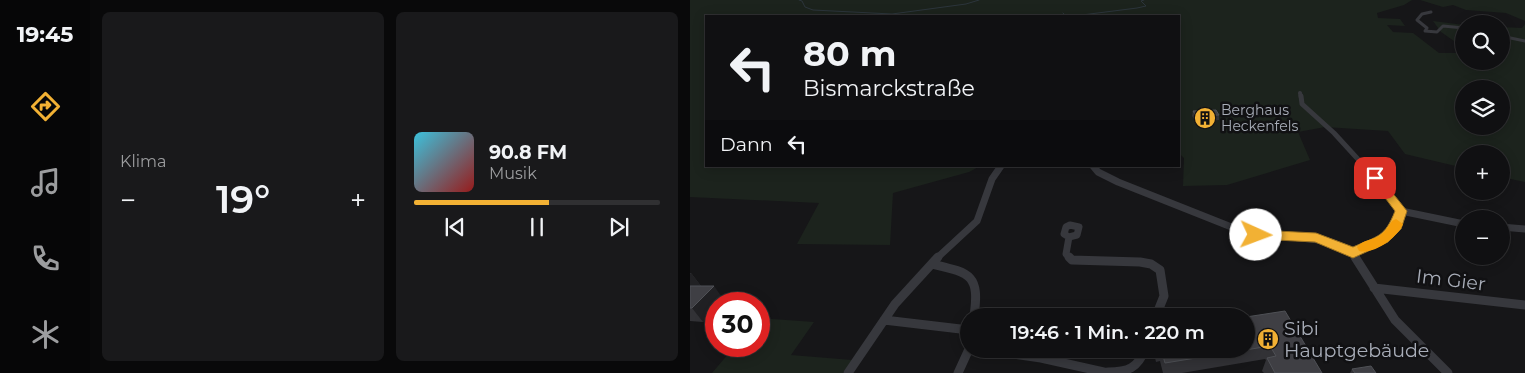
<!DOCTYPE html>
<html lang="de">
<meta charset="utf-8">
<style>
body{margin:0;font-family:Montserrat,sans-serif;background:#19191b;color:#f1f3f6;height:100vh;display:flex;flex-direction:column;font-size:19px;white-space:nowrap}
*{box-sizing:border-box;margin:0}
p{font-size:16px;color:#9c9d9f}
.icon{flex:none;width:28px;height:28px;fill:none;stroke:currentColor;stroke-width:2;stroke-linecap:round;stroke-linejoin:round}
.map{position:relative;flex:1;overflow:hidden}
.sheet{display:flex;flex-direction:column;gap:12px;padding:12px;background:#09090a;width:600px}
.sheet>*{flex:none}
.guide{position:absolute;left:15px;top:15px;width:475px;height:152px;border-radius:0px;box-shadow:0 2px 12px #0003,0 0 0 1px #303032;background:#101012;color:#f1f3f6;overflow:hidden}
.controls{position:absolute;left:765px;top:15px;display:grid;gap:10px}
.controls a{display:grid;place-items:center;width:55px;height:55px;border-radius:50%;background:#101012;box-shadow:0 2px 12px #0003,0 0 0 1px #303032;font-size:25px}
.speed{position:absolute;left:15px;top:292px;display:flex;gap:10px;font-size:25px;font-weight:700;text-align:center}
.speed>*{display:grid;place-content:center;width:65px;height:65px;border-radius:50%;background:#101012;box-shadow:0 2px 12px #0003,0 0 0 1px #303032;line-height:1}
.speed .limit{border:8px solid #d22;background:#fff;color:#111}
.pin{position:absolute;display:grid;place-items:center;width:42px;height:42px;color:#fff;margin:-21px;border-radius:10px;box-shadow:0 2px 8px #0006}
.me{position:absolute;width:55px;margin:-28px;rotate:92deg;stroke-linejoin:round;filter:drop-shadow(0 0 4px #0008)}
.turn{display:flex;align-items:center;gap:18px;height:105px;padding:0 15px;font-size:22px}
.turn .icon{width:65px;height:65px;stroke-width:2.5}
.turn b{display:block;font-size:35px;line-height:42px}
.then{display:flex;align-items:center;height:48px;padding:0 15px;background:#0003;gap:10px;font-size:19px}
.big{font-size:38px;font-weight:600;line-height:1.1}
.sheet .card{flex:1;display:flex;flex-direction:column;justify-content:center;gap:8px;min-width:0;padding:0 18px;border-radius:8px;background:#19191b}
.song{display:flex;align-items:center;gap:15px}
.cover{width:60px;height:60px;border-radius:8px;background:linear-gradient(135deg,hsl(190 70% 55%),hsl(0 70% 35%))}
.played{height:5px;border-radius:2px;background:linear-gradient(90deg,#f2b134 55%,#303032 55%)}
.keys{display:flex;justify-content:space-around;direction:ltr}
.heat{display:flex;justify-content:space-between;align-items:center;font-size:28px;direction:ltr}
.sheet .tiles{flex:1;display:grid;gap:12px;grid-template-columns:repeat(2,1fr)}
.trip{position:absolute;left:270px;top:308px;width:295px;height:50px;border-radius:25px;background:#101012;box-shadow:0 2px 12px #0003,0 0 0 1px #303032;font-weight:600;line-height:50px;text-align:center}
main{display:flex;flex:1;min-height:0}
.tabs{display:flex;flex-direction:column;width:90px;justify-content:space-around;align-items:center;background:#060607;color:#9c9d9f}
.tabs .icon{width:35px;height:35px}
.tabs .selected{color:#f2b134}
.tabs b{font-size:22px;color:#f1f3f6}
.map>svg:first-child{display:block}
</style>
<main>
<nav class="tabs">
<b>19:45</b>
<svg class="icon selected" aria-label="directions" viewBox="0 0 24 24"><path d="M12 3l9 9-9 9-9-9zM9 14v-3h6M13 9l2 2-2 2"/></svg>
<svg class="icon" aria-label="music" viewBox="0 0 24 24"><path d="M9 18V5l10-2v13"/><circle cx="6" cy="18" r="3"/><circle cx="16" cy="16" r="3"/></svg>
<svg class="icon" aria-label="phone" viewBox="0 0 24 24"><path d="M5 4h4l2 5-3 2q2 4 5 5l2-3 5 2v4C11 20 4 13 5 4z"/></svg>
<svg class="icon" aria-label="climate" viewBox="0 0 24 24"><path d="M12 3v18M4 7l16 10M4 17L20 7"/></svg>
</nav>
<section class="sheet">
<div class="tiles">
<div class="card"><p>Klima</p>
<div class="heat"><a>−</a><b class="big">19°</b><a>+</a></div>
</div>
<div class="card">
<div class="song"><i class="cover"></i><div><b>90.8 FM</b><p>Musik</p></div></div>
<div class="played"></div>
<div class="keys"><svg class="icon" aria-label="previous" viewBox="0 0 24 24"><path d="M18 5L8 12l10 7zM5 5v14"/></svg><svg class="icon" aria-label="pause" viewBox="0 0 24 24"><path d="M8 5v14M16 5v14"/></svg><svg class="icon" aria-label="next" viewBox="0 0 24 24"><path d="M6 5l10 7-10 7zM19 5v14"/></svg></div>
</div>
</div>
</section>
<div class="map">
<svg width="835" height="373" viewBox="0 0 835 373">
<rect width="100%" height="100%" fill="#161618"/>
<path fill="#1c231d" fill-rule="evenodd" d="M0,0H722L714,5L687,13L688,18L710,19L715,26L697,25L703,32L723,33L749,53H774V61H811V27L832,28L835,24V182L811,177V154H774V168L715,154L698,131L635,127L608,132L620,160L537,185L493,186L494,158L489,153V16H16V166H290L279,172L203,193L200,245L107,244L129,203L0,197ZM774,89H811V126H774Z
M730,0H835V21L816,13L776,10L763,5L753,7Z
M743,21L774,25V48L751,32Z
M70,318L124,322L101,355L162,360L153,373H22L45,346H69Z"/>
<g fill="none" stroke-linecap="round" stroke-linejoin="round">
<path stroke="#2c353c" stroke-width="1" d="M109,0L112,1L115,7L123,10L202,14L276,4L289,0
M373,13L376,16
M384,16L447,8L456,6L451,1L454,0"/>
<path stroke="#37383d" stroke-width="3" d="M741,12L732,14L727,20L737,28L735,31L747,32L753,26L774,28
M811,36L835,41"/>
<path stroke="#37383d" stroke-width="4" d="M610,93L611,98"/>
<path stroke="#37383d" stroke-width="5" d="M611,96L612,104L644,133L676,168
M403,166L404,168
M310,168L311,166"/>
<path stroke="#37383d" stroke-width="7" d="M403,166L408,172L428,182L554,232L638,241C648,245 660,248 666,258
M674,166L696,190L711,211
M711,211L774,224
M380,225L389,227L387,235L379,237L374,234L376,227Z
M811,227L835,229
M379,237L376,254L380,258
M663,253L698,234L711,211
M247,258L287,221L302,179L311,166"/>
<path stroke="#37383d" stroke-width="9" d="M379,257L382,260L450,262L461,264L470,270L474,296L466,316
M665,257L705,320L758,373
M242,264C280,273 290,274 284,316
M684,288L835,305
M194,320L279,330
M286,349L351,358L418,373
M418,372C438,372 448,368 455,349
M158,373L205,304L248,257
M268,373L279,349"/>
</g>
<path fill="#323236" d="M503,111L529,115V120L506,122L502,116Z
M0,273H1L11,286L34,300L26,304V308L13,322L0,321Z
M556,317L632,373H574L572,371L576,360L575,359L492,373H473L470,361L466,362L463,349H556Z
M662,369L686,373H660Z"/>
<path fill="#212124" d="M1,273L11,286L0,297V274Z
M24,286L34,300L30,304H26V308L13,322L2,308Z"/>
<path fill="#3f3f44" stroke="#4f5156" d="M526,110L529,115L506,116L503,111Z
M0,286H24L2,308H0Z
M595,311L632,373H585L577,358L586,356L580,346L475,363L471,349H556V317Z
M681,366L686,373H665L662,369Z"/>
<path fill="#f2b134" stroke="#9d7322" d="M685,175L689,176L717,211L711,229L698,242L663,258L625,242L566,239L562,238L560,235L562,232L566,230L626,233L663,247C688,236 695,237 705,211L680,178Z"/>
<path fill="#f59e0b" d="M706,219L713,224C708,237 684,255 669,251L667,247C672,240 682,240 689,236C695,232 698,227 702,221Z"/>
<defs>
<g id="building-disc" transform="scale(1.125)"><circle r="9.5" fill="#f2b134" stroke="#111113"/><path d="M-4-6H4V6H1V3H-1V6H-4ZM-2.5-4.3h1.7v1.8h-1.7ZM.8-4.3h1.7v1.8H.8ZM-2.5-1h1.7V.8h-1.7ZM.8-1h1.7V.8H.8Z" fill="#111"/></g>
</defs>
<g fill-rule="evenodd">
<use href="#building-disc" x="515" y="118"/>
<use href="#building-disc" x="578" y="339"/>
</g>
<g text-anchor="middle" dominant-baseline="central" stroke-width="5" stroke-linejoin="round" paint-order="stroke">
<g font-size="14" fill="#a8adb8" stroke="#111113" text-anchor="start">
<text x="531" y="110">Berghaus<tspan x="531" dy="16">Heckenfels</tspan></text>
</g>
<g font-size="19" fill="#a8adb8" stroke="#111113">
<text transform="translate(761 280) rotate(7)">Im Gier</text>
</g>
<g font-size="19" fill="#a8adb8" stroke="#111113" text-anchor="start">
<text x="594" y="328">Sibi<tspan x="594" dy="22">Hauptgebäude</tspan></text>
</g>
</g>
</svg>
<div class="controls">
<a><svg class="icon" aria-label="search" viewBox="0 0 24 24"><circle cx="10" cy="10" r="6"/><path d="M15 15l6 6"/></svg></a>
<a><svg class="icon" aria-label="layers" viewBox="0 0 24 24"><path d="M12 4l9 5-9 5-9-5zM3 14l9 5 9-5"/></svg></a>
<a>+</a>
<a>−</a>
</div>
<div class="speed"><div class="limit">30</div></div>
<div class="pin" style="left:685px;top:178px;background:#d93025"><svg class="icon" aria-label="arrive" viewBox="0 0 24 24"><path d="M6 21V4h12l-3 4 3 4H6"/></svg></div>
<svg class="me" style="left:566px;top:235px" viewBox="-20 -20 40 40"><circle r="19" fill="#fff"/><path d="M0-13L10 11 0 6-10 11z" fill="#f2b134"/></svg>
<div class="trip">19:46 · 1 Min. · 220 m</div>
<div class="guide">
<div class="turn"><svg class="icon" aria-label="left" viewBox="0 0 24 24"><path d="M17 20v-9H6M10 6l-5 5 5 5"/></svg><div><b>80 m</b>Bismarckstraße</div></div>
<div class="then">Dann<svg class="icon" aria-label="left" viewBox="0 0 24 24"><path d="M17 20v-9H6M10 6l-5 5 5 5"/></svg></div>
</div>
</div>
</main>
